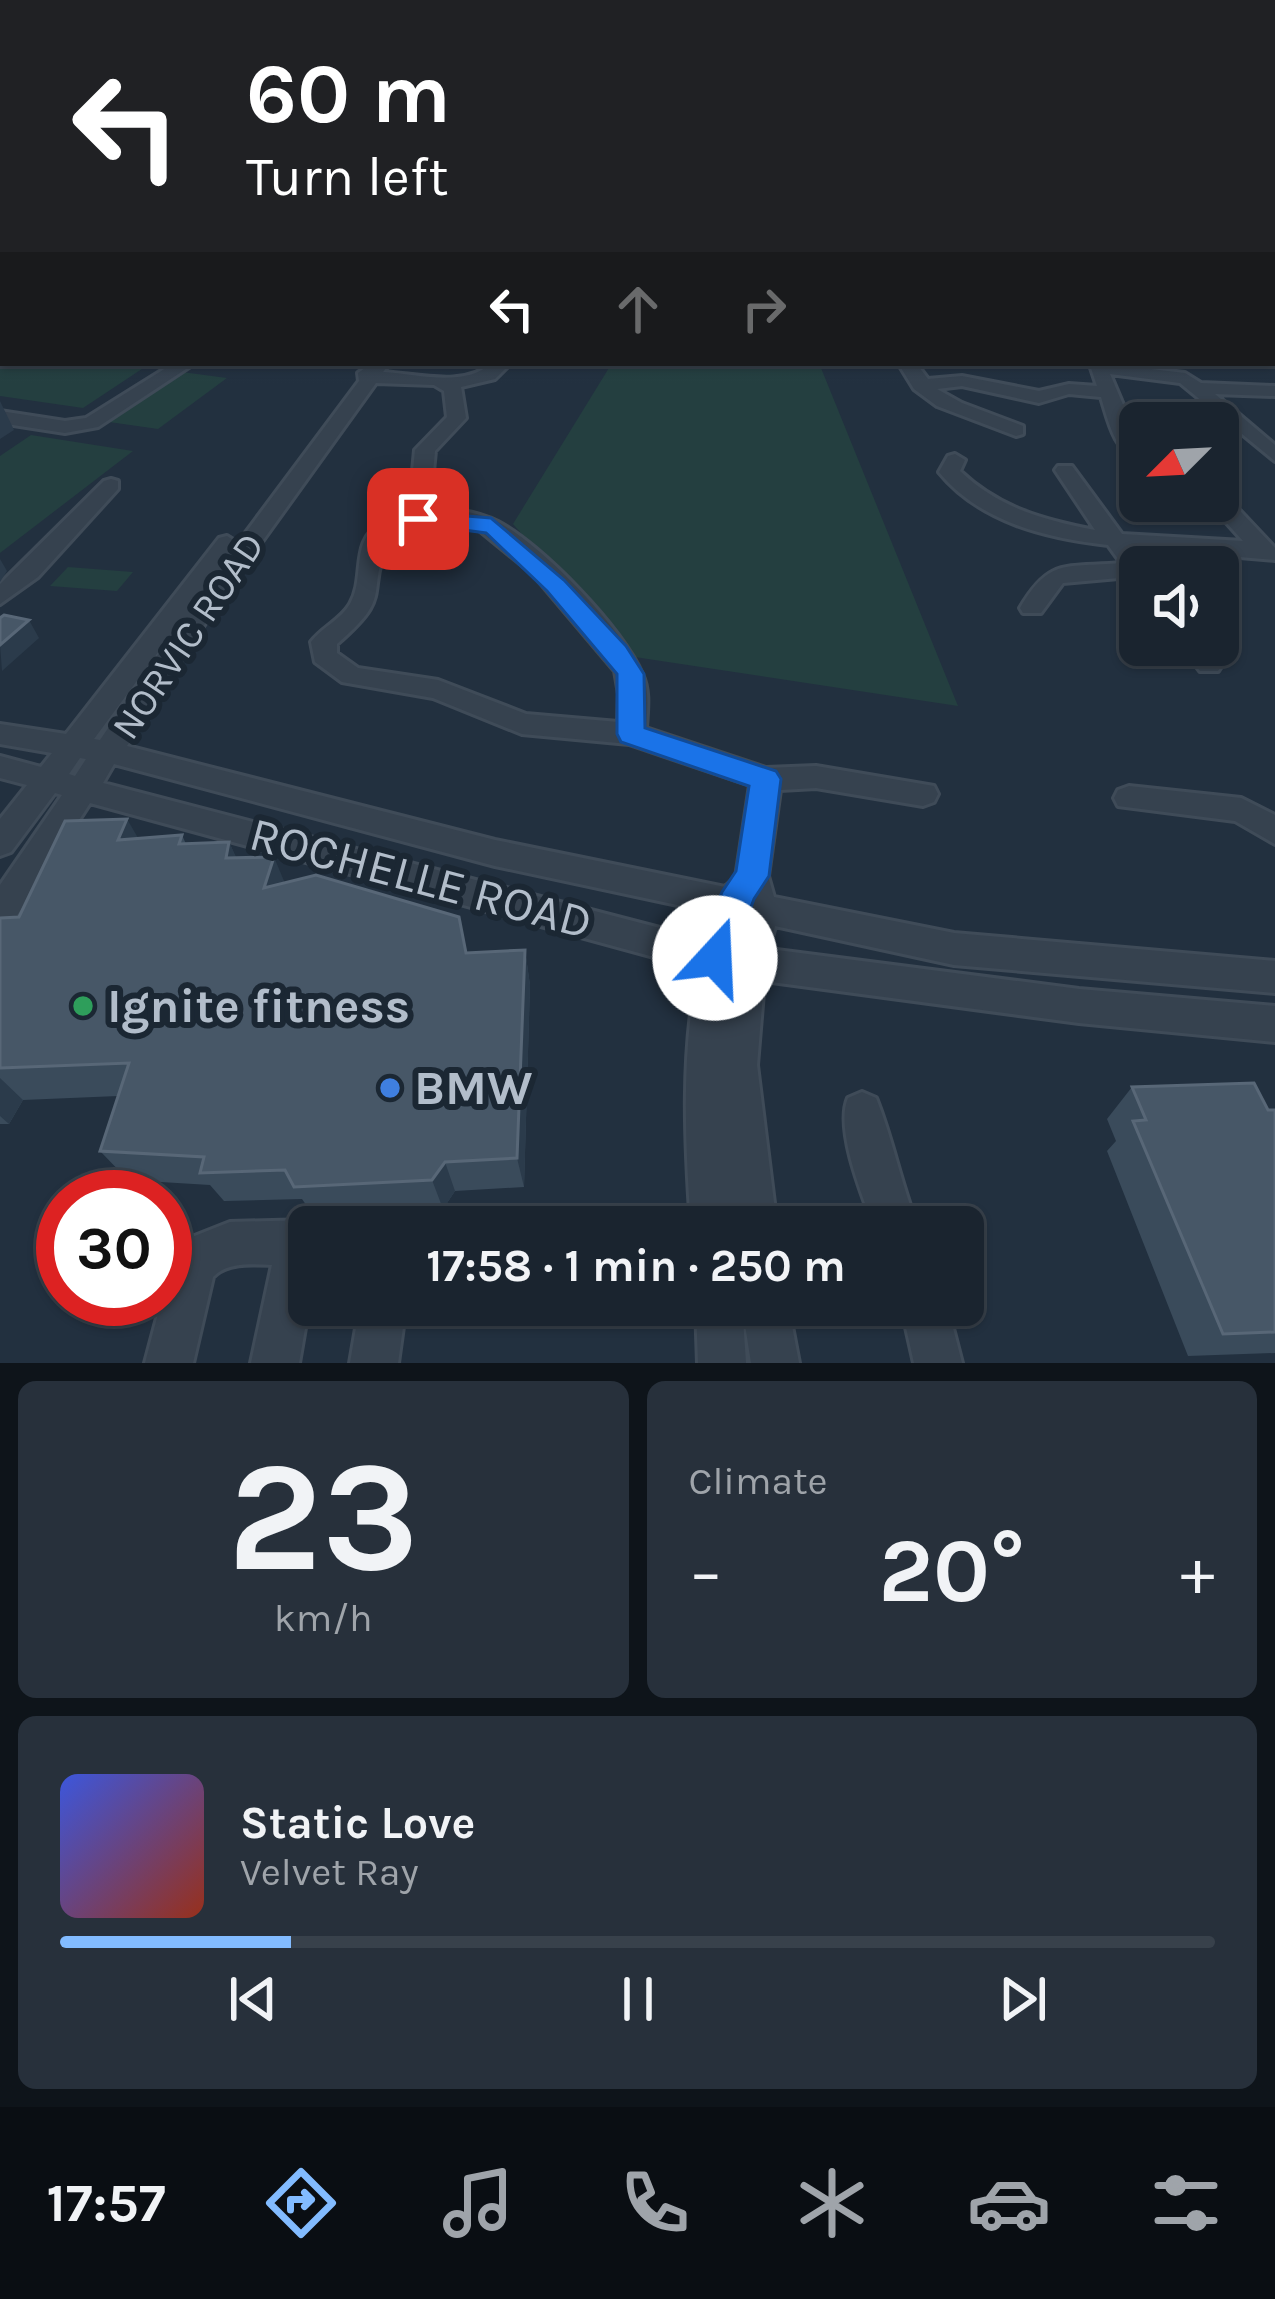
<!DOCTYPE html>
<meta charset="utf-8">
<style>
body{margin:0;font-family:Karla,sans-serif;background:#27303b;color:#f1f3f6;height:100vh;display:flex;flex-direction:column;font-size:45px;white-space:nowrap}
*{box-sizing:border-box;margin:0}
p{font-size:39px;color:#9fa4aa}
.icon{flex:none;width:66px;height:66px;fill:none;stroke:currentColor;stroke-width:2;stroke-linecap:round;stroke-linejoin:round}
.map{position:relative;height:1363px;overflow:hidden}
.side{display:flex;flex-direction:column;gap:18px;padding:18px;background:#0e141a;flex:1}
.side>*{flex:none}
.top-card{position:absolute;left:0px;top:0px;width:1275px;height:366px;box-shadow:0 3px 9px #0004,0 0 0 3px #38414b;background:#202124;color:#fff;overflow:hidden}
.needle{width:78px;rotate:246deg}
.buttons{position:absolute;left:1119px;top:402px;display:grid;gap:24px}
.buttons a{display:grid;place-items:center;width:120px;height:120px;border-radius:18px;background:#1a242f;box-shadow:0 3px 9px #0004,0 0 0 3px #38414b;font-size:60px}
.speed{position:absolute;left:36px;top:1170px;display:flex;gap:24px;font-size:60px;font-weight:700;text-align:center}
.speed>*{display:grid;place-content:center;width:156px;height:156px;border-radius:50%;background:#1a242f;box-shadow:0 3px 9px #0004,0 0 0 3px #38414b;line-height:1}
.speed .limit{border:18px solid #d22;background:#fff;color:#111}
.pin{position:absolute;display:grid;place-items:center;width:102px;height:102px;color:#fff;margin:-51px;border-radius:24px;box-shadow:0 6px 18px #0006}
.me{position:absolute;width:132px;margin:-66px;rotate:20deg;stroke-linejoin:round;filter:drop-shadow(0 0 9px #0008)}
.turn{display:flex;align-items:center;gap:42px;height:252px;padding:0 48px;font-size:54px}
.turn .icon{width:156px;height:156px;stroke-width:2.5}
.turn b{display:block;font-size:84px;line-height:102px}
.lanes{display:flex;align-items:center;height:114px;padding:0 48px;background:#0003;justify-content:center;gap:60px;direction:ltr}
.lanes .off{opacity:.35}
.big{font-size:90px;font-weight:700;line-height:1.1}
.side .card{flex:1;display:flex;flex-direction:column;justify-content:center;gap:18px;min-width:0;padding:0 42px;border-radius:18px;background:#27303b}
.side .dial{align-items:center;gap:0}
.dial b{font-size:156px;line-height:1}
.song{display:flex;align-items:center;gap:36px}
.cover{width:144px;height:144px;border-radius:18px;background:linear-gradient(135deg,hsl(230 70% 55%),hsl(10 70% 35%))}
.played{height:12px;border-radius:6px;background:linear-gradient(90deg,#82bbff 20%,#38414b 20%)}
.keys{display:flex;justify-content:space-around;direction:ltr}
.heat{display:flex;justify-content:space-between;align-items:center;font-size:66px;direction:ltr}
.side .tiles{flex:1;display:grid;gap:18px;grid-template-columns:1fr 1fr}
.card:last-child{grid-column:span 2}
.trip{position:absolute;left:288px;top:1206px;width:696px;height:120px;border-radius:18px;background:#1a242f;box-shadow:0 3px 9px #0004,0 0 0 3px #38414b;font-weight:700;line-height:120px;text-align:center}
.menu{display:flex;height:192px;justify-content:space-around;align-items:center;background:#0a0e13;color:#9fa4aa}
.menu .icon{width:84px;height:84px}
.menu .current{color:#82bbff}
.menu b{font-size:54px;color:#f1f3f6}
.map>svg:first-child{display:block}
</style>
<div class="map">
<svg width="1275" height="1363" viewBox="0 0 1275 1363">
<rect width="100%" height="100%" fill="#22303f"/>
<path fill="#243f40" d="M0,330L3,363H151L83,408L0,396Z
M612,363H819L958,706L628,656L513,524Z
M182,372L227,378L158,429L109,422Z
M31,435L133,451L0,553V456Z
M68,567L133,572L117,591L50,586Z"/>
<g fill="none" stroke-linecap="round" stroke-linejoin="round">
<g stroke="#3f4b58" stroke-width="6">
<path id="minor" d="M1272,199H1275V207H1272Z
M3,208V217L0,218V209Z
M3,302V313L0,314V303Z
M174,363H195L98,427L65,433L0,423V411L65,421L86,418Z
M372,363H390L383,372C418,374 464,388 492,363H511L495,379L461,387L466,418L435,451L432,482L422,488L412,482L415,450L447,417L444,391L434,385L376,383L220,600L127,746L495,840L725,887L736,877L750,785L629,744L522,734L433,698L342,682L315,662L311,642C322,627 341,620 350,604C366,577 349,541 382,522C414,504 466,506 498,522C542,545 623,629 642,674C650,691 647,710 646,728L766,768L816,766L934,786L938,794L934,802L923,806L816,788L780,790L768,876L774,897L954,933L1275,961V993L954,965L775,926L769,949L1079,989L1275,1006V1042L1079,1023L764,981L757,1065L777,1227H691C685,1140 681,1055 698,969L90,803L12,923L0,928V885L62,795L55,793L11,852L0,856V819L27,785L0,778V756L41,767L52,753L0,744V724L66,734L219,538L227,536L238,543L359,381L358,373ZM424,524L479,530L533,574L615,671L619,694L618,722L526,714L438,680L358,668L337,653V644C393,595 366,599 387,541L406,528ZM181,621L100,740L94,739ZM80,758L86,759L75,776L69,774ZM114,764L495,866L715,913L706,940L103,783Z
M898,363H916L928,379L962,376L1039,391L1069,384L1097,386L1091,368L1099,363L1185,373L1201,383L1275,386V396L1215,394L1275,445V461L1180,383L1110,374L1140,445V463C1114,450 1109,423 1101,397L1069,394L1039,403L962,386L937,389L962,403L1023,426V434L1016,436L937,406L914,389Z
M955,454L965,460L960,471C999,508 1043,520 1095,530L1055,470L1058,466H1072L1122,534L1243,541L1207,501H1218V495L1226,496L1275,548V560L1133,548L1147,567H1140V581L1130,577L1063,583L1041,613H1023L1020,608C1050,557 1066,568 1121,563L1108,545C1046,538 980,522 939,472L948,456Z
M111,479L118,481V489L38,577L0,604V584L104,481Z
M1180,645H1207L1222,665L1218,671H1200Z
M1129,786L1241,798L1275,815V844L1235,821L1118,806L1114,798L1118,790Z
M862,1092L876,1098C893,1140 901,1185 918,1227H874C862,1195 835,1129 848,1098Z
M309,1220L325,1227H309V1305L299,1363H251L272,1265C252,1264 227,1262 213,1277L193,1363H145L171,1265L187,1239L230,1222Z
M360,1305H406L398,1363H350Z
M696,1305H742L746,1363H698Z
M742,1305H788L799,1363H751Z
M901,1305H947L962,1363H914Z"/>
</g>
<g stroke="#3f4b58" stroke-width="6">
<path id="major" d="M1272,281H1275V294L1272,293Z"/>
</g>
<use href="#minor" fill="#36424f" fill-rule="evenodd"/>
<use href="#major" fill="#54616f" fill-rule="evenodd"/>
</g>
<path fill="#3a4b5b" d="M1272,291L1275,293V348L1272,345Z
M182,835L186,844L229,842L236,858L285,883L467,953L525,950L530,985L524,1187L455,1191L443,1209L313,1215L302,1199L224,1201L210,1185L128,1180L100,1151L118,1096L23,1100L9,1124H0V918L19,917L139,838Z
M1132,1087L1275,1110V1353L1188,1356L1107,1151L1116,1141L1107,1119Z"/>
<path fill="#2b3b4b" d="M0,401L14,430L0,439Z
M0,559L7,571L0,582Z
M29,620L39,638L2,671L0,645Z
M127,819L148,855L118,840Z
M229,842L246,878L226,858Z
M274,857L289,893L264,888Z
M525,950L530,985L524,1187L517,1158Z
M0,1078L23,1100L9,1124L0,1116Z
M445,1162L455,1191L443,1209L432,1180Z"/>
<path fill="#475767" stroke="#586777" stroke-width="3" d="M1272,291L1275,293V319L1272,317Z
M4,615L29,620L0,645V618Z
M127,819L118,840L182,835L179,844L229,842L226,858L274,857L264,888L316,875L459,917L466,953L525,950L517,1158L445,1162L432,1180L294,1187L285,1170L200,1173L204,1157L100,1151L129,1063L0,1068V918L19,917L65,821Z
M1254,1083L1268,1110H1275V1332L1223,1334L1133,1121L1146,1120L1132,1087Z"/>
<linearGradient id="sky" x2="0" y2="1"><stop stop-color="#131a23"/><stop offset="0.5" stop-color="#3e4e63"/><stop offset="1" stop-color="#3e4e63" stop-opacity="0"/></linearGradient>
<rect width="1275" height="383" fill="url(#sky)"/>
<path fill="#1a73e8" stroke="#114b97" stroke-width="3" d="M418,512L491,518L564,580L626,646L644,674L645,728L776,771L781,779L769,876L754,899L728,970L715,975L703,970L697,958L722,892L736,871L749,786L621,742L617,734V674L547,591L486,533L411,523V514Z"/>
<circle fill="#2e9e5b" stroke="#1b2733" stroke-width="4.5" cx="83" cy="1006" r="12"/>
<circle fill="#3f7fe0" stroke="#1b2733" stroke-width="4.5" cx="390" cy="1088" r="12"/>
<g text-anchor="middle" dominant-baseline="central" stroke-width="12" stroke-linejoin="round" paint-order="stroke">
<g font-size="39" fill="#b2bdca" stroke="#1b2733">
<text transform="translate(188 636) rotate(-56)">NORVIC ROAD</text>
</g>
<g font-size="48" fill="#b2bdca" stroke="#1b2733">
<text transform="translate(421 878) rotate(15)">ROCHELLE ROAD</text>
</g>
<g font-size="48" font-weight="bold" fill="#b2bdca" stroke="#1b2733" text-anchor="start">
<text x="107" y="1006">Ignite fitness</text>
<text x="414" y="1088">BMW</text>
</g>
</g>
</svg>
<div class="buttons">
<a><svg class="needle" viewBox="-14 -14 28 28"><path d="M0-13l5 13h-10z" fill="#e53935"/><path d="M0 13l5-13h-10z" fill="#9fa4aa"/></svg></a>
<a><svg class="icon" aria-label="sound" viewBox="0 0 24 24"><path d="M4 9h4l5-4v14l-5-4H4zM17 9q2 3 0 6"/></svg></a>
</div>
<div class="speed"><div class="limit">30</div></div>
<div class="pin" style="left:418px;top:519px;background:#d93025"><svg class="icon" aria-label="arrive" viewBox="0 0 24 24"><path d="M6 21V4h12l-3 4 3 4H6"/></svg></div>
<svg class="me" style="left:715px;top:958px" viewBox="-20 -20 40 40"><circle r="19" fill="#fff"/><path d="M0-13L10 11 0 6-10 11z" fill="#1a73e8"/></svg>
<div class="trip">17:58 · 1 min · 250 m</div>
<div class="top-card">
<div class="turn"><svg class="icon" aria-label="left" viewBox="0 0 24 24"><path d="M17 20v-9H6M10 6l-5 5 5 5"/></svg><div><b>60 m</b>Turn left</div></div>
<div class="lanes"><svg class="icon" aria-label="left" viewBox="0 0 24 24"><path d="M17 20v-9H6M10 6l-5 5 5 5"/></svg><svg class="icon off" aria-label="ahead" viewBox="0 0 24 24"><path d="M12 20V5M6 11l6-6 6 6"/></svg><svg class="icon off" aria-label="right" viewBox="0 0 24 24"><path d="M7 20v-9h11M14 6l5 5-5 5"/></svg></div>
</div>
</div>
<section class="side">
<div class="tiles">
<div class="card dial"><b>23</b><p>km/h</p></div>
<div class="card"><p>Climate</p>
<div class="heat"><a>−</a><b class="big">20°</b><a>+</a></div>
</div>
<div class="card">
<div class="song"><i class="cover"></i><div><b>Static Love</b><p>Velvet Ray</p></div></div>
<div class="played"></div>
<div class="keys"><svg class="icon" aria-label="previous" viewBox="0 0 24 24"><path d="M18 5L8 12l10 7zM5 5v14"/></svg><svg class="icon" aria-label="pause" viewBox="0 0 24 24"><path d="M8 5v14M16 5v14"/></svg><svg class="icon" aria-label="next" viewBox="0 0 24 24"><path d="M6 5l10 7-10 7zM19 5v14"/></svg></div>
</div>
</div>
</section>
<nav class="menu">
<b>17:57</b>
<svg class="icon current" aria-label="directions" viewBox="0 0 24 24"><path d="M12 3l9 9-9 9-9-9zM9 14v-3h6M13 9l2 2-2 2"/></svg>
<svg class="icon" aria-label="music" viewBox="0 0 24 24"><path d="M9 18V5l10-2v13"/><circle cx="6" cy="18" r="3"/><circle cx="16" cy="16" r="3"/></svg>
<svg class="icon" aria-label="phone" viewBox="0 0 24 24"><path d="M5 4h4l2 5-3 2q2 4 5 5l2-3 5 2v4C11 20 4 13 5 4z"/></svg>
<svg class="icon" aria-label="climate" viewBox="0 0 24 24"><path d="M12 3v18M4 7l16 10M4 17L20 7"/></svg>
<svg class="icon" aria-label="car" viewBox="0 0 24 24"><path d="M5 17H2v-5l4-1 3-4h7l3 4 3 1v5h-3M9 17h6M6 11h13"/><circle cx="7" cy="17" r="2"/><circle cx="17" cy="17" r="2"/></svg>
<svg class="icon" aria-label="filters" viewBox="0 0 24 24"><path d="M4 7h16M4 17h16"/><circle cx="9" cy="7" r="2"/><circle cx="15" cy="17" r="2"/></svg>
</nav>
